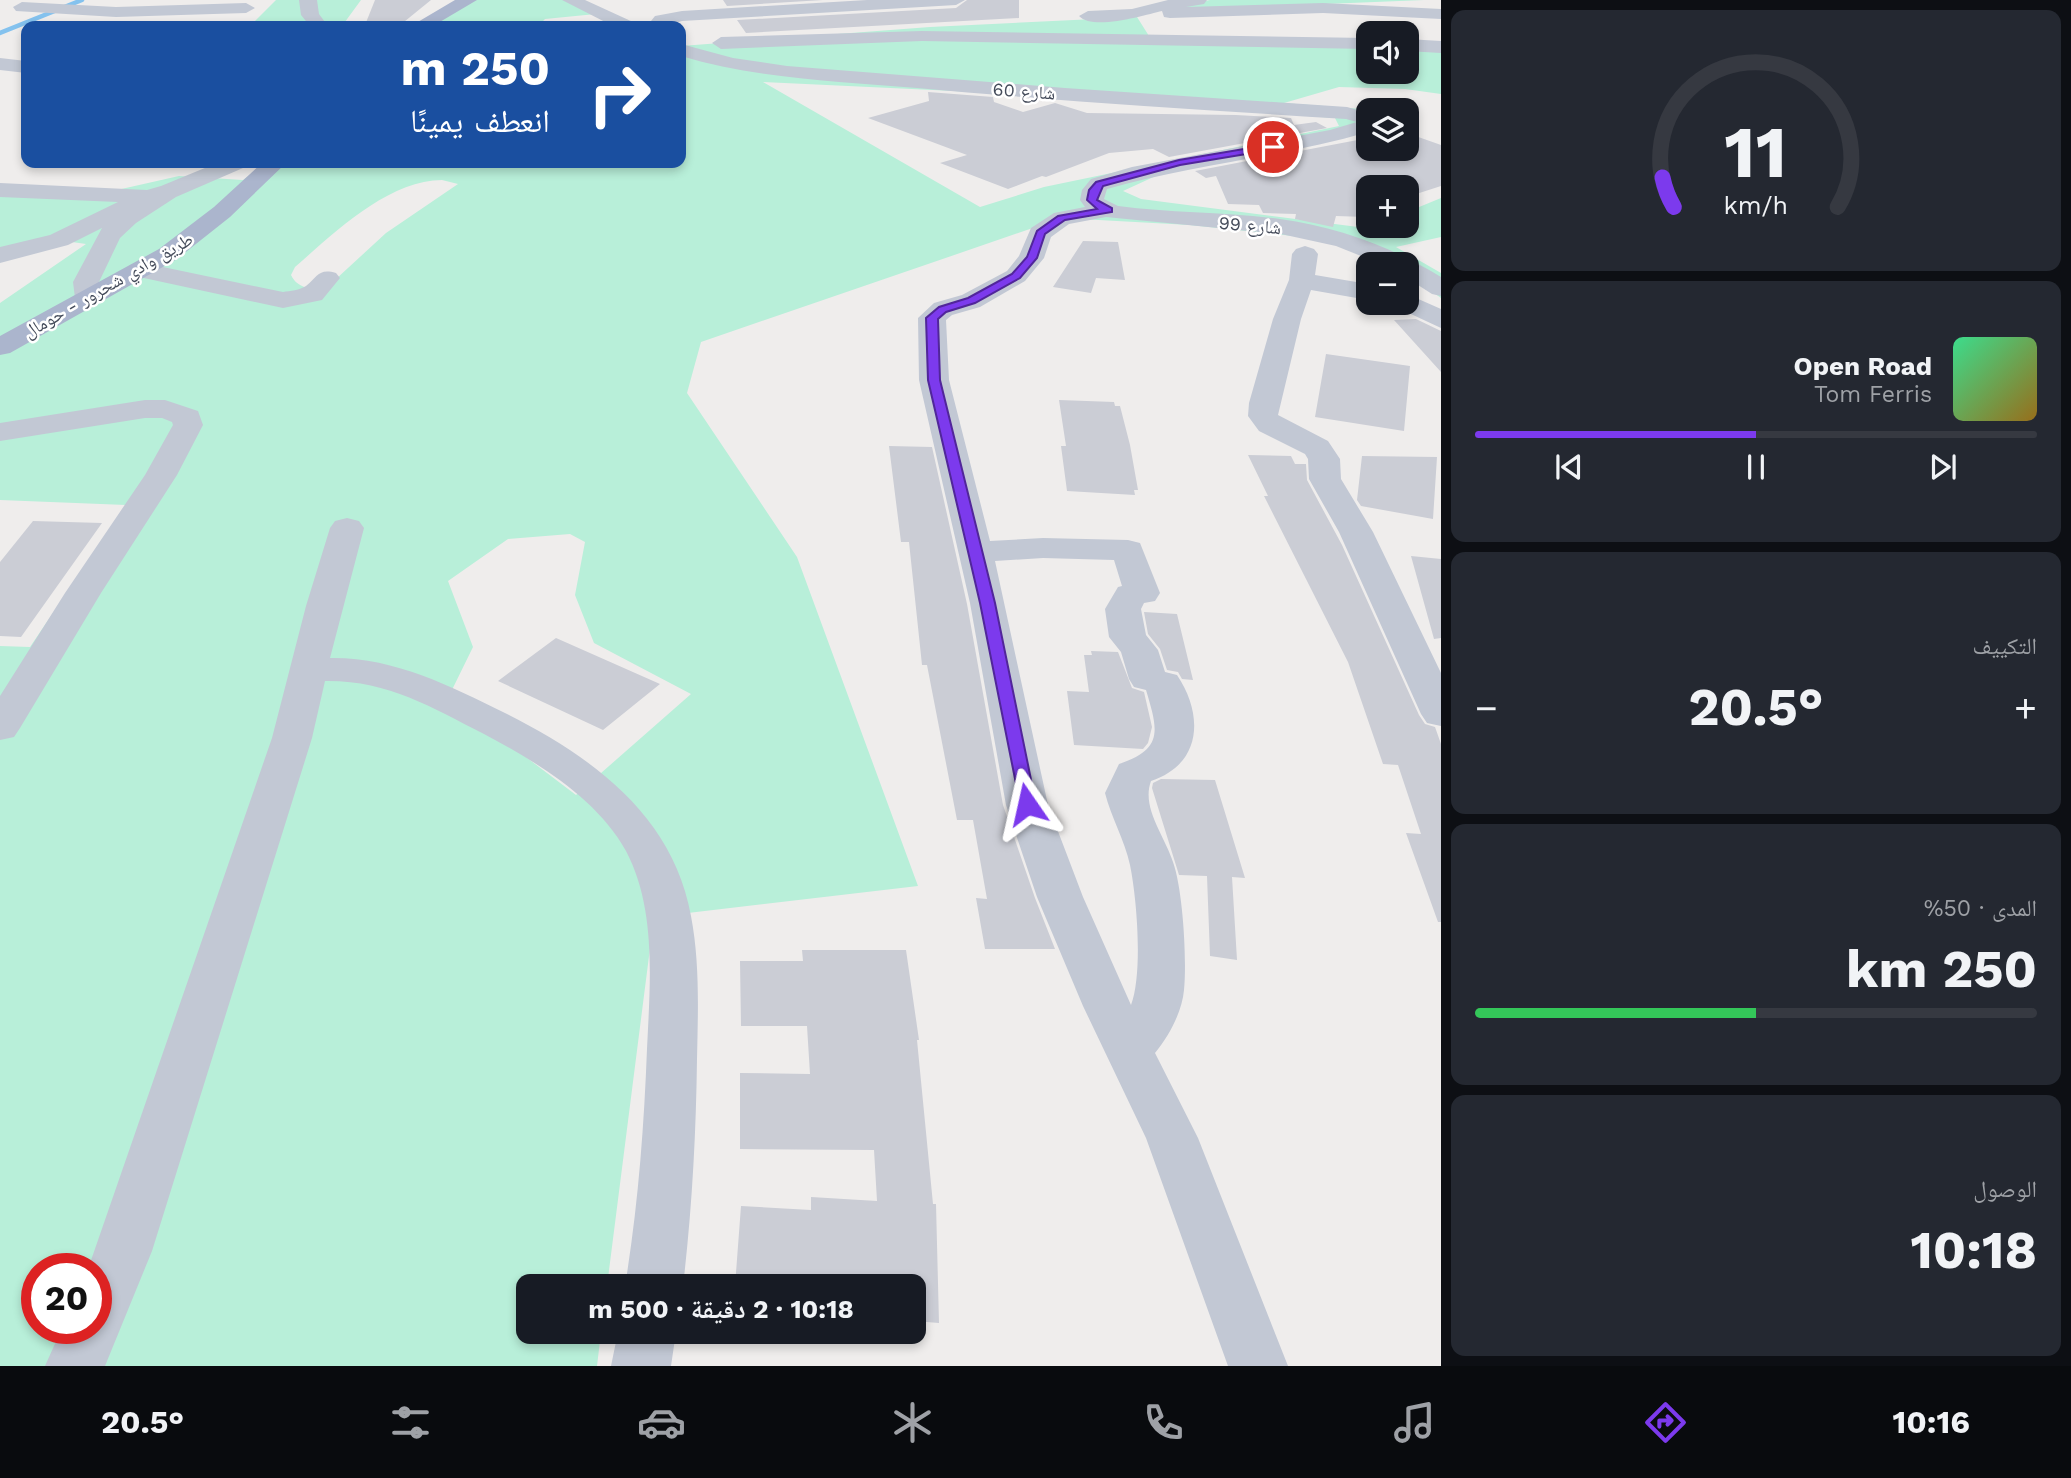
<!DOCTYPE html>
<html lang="ar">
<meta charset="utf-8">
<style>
body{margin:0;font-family:"Work Sans","Noto Naskh Arabic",sans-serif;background:#242831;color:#f1f3f6;direction:rtl;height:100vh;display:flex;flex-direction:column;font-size:26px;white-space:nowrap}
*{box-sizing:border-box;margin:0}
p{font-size:23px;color:#9ea1a6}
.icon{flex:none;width:38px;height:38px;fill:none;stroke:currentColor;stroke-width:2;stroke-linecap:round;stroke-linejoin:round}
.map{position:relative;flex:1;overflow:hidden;direction:ltr}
.sheet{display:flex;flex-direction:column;gap:10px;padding:10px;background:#0d0f14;width:630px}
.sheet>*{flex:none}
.hud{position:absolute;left:21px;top:21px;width:665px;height:147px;border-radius:14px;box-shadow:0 4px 10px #0003;direction:rtl;background:#1a4fa0;color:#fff;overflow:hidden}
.controls{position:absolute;left:1356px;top:21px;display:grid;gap:14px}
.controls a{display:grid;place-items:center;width:63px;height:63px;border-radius:14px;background:#171b24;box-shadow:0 4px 10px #0003;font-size:35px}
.speed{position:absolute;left:21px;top:1253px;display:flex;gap:14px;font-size:35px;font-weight:700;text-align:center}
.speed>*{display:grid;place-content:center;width:91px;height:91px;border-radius:50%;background:#171b24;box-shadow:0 4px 10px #0003;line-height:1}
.speed .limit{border:10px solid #d22;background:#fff;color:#111}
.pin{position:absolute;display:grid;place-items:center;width:60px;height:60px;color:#fff;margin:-30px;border:4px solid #fff;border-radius:50%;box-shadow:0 2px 7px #0007}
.me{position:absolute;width:77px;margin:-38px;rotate:349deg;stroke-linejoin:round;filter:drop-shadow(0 0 5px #0008)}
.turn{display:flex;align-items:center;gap:24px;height:147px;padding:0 21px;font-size:32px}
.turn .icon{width:91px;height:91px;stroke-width:2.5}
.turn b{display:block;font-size:49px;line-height:60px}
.big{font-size:52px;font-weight:700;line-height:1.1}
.sheet .widget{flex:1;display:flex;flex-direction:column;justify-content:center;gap:10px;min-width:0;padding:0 24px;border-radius:14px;background:#242831}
.sheet .dial{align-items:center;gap:0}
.dial svg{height:182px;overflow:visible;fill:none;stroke:#363941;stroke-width:7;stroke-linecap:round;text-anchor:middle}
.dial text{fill:#f1f3f6;stroke:none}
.song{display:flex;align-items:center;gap:21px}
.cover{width:84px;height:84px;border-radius:10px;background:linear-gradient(135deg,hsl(150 70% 55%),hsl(40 70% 35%))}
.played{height:7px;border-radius:4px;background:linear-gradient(90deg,#7c3aed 50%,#363941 50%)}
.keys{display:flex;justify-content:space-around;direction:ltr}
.heat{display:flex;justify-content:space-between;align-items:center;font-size:38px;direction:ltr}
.charge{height:10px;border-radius:5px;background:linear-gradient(90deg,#34c759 50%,#363941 0)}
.trip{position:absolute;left:516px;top:1274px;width:410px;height:70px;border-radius:14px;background:#171b24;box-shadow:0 4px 10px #0003;font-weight:700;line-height:70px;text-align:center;direction:rtl}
.menu{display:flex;height:112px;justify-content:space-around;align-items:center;background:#090b0e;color:#9ea1a6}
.menu .icon{width:49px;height:49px}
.menu .selected{color:#7c3aed}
.menu b{font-size:32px;color:#f1f3f6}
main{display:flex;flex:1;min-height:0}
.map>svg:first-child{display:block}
</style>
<main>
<section class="sheet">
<div class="widget dial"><svg viewBox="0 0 100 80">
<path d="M14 69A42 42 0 1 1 86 69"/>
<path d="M14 69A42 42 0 0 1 9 56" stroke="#7c3aed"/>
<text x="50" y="56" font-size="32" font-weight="700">11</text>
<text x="50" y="72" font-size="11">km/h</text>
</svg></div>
<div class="widget">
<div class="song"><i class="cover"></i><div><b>Open Road</b><p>Tom Ferris</p></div></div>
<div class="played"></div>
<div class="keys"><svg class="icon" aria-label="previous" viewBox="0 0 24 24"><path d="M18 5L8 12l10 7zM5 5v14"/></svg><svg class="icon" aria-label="pause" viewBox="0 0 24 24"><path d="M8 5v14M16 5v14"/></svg><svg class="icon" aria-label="next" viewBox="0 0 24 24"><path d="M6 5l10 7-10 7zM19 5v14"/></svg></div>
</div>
<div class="widget"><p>التكييف</p>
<div class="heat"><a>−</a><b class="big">20.5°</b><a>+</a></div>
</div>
<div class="widget"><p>المدى · 50%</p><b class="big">250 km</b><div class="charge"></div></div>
<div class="widget"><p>الوصول</p><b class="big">10:18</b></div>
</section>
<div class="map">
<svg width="1441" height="1366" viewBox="0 0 1441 1366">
<rect width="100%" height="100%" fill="#efedec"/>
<path fill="#b8efd9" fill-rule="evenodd" d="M276,0H361L342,26L251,25Z
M467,0H579L596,14L545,19L538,26H420Z
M1210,0H1424L1158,11Z
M1137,17L1149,36L1368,44V72H1407V45L1441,46V94L1405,89L1339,87L1284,103L1375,110H1368V128L1160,174L1123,191L1141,199L1366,228L1407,226V212L1441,198V237L1396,247L1441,273V298L1424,286L1407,264H1386L1367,254L1321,239L1190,225L1062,218L701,342L687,393L797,557L918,886L654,917L607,1286H528V1332H601L597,1366H0V646L30,647L126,505L0,500V303L86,244L51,239L0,252V187L117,190L179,176L243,180L267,163H681V46L930,27ZM763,82L1020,94L1335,118L1339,126L1044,187L980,207ZM442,180L458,184L386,233L323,291C311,289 297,288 291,275L295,267C333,234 388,180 442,180ZM570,534L585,542L575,595L594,643L691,694L576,795L448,698L473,647L448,581L508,539ZM37,1269H96V1328H37Z"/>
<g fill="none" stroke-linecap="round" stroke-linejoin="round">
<path stroke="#84c2ee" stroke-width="4.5" d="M0,33L82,0"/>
</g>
<path fill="#cbcdd5" d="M375,0H431L399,26L365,25Z
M723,0H823L727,6Z
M967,0H1019V18L746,33L737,20L956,8Z
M928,92L993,97L994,102L1023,112L1055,103L1087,113L1236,115L1291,118L1294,125L1316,122L1327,128L1169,157L1153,149L1109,153L1046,177L1042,176L1008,189L940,163L967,155L868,118L929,101Z
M1407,133L1441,145V186L1407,197V187H1368V209L1362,211L1366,217L1336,216L1333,227L1295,219L1296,214L1263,213L1259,205L1228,204L1216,176L1206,178L1195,171L1368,138V149H1407Z
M1083,241L1118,242L1125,280L1096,278L1091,293L1053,287Z
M1416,319L1441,331V372L1394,320Z
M1326,354L1410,366L1404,431L1315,417Z
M1059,400L1114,402L1115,406H1120L1130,445L1138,490H1134L1135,495L1067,491L1061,446H1066Z
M889,446L932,447L967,604L1003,805L1035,898L1055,949H985L976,898L987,899L973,820H957L927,665H922L909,542H901Z
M1248,455L1291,456L1295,464H1306L1307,480L1342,545L1419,715L1425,724L1435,727L1441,744V922H1438L1406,833L1421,834L1398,765L1383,764L1348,662L1264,496H1268Z
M1362,456L1437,457L1433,519L1361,506L1357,500Z
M33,521L102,523L21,637L0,636V562Z
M1411,556L1441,559V638L1434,639Z
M1144,612L1177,614L1193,680L1182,679L1178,672L1167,670L1160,649L1148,634Z
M556,638L660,684L603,730L498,681Z
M1091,651L1118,652L1132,688L1144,692L1152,727L1148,743L1143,749L1074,745L1067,691L1089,692L1084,655H1092Z
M1161,779L1215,780L1245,878L1232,877L1237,960L1210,956L1207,876L1179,875L1152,788L1153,783Z
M802,950H906L919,1040H917L933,1204H936L939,1323L914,1321V1286H735L741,1206L811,1210V1197L877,1201L874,1150L740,1149V1073L810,1074L807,1026H741L740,961H803Z"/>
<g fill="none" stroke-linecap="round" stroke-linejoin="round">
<path fill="#c2c8d4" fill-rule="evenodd" d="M299,0H317L319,14L328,26H310L301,15Z
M562,0H585L633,22L636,26H613Z
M867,0H965L956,5L682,21L665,26H647L655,16L682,11Z
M1168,0H1207L1204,4L1186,7L1323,3L1441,9V19L1323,13L1170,18L1164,17L1162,11C1145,15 1093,31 1079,16L1088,11L1132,9Z
M22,2L116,7L246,3L255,8L246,13L116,17L16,11L13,7Z
M922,31L1368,38V49L922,41L721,49L712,43L721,37Z
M1407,39L1441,41V53L1407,51Z
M681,44L733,58L787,66L1065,88L1347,107L1368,113V132C1283,157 1193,164 1107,189L1104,199L1118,206C1171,213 1226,212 1280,219C1338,227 1392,247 1441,277V296L1432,294L1407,278V264H1381L1336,246L1281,234L1106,217L1069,224L1051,237L1044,258L1025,281L980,307L952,315L946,320L949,380L990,541L1043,538L1128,540L1140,543L1160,593L1155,601L1144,603L1141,609L1146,635L1158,650L1165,672L1177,675C1204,715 1202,764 1151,781C1141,808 1165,836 1173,862C1183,890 1187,960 1184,990C1182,1012 1169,1036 1155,1053L1198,1138L1288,1366H1228L1146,1138L1083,1006L1037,897L1006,805L970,603L919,380L918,318L934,303L962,295L1007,271L1019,256L1031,228L1054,213L1085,207L1080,200L1082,190L1091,179L1132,167L1330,130L1357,122L1346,119C1203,110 1060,101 917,88C837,81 758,79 681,56ZM1043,558L1114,560L1122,586L1118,587L1105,609L1109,637L1121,652L1129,679L1134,687L1146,690C1158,730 1164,749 1119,764L1105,793C1111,817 1125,841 1130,865C1137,899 1143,973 1131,1005L1083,897L1048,805L995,561Z
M0,58L26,61V73L0,70Z
M217,163H246L243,168L176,197L136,223L120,238L99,282L101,298L97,304L88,306L79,304L75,298L73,282L102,228L68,245L0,263V247L50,235L118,202L0,197V183L147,190L161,186Z
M1305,246L1314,249L1318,254L1315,275L1368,284V300L1311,290L1301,319L1278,415L1328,441L1340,459L1341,479L1373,532L1441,673V726L1427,723L1421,714L1339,532L1309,479L1308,459L1305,454L1259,431L1248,416L1249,403L1273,319L1289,280L1292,254L1296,249Z
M139,262L283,292C290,291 300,290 306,286C318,276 319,268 336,273L340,278L322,300L283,308L130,275L126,270L130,265Z
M1407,294L1441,309V328L1398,308L1394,303H1407Z
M145,400H165L198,411L203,425L177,475L101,593L20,728L14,737L0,740V696L65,593L145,475L173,425L172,422L162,418H145L0,441V423Z
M347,518L359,521L364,528L330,658C394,657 450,686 505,713C591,756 673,815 691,916C700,963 698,1011 697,1059C696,1135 692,1210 683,1286H625C638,1207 644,1128 647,1049C650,984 657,910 626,851C597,798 535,761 484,734C431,707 387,680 325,681L312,738L152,1251L105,1366H45L62,1328H96V1269H88L272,738L306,606L330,528L335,521Z
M618,1332H676L671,1366H611Z"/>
<path fill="#abb5cd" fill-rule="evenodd" d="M455,0H477L433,26H411Z
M262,163H286L230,217L177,259L10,353L0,355V336L159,249L214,207Z"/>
</g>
<path fill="#7c3aed" stroke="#51269a" stroke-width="2" d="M1273,144L1276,145V149L1180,165L1103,186L1097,200L1112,208V212L1065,220L1045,234L1037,258L1020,278L975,303L946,312L938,319L940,380L995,603L1036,804L1027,810L1021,809L980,603L928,380L926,318L939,307L968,298L1012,274L1027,257L1037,231L1058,216L1097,209L1087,200L1089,190L1096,182L1179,160Z"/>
<g text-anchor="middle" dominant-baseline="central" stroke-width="5" stroke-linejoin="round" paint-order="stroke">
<g font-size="18" fill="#444b5a" stroke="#fff">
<text transform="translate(1024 91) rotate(4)">شارع 60</text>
<text transform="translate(1250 225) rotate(5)">شارع 99</text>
<text transform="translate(108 285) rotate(-30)">طريق وادي شحرور - حومال</text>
</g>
</g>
</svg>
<div class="controls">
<a><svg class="icon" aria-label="sound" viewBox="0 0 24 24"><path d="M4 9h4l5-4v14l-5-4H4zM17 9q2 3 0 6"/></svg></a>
<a><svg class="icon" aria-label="layers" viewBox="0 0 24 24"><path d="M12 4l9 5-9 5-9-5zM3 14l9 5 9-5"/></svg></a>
<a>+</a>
<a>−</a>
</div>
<div class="speed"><div class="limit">20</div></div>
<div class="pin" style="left:1273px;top:147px;background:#d93025"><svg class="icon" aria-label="arrive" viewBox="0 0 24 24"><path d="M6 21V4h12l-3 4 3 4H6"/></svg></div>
<svg class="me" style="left:1027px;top:804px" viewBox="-20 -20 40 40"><path d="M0-17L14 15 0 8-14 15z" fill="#7c3aed" stroke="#fff" stroke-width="4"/></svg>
<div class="trip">10:18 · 2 دقيقة · 500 m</div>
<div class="hud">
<div class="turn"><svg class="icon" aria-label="right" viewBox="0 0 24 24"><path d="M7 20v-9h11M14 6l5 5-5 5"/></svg><div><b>250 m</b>انعطف يمينًا</div></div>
</div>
</div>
</main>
<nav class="menu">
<b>10:16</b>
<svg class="icon selected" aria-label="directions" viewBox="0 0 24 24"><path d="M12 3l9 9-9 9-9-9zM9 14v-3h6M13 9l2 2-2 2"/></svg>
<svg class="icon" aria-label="music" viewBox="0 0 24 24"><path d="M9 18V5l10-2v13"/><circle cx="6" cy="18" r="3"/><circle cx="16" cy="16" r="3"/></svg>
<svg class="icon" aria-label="phone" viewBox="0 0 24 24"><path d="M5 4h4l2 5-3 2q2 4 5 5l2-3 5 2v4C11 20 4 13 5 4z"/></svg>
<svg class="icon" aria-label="climate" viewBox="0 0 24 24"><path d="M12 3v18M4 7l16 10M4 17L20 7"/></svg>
<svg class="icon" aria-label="car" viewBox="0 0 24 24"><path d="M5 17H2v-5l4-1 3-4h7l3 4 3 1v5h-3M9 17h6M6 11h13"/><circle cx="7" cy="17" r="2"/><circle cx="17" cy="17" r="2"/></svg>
<svg class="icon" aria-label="filters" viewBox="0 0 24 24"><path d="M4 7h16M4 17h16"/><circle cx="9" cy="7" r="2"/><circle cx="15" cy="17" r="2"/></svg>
<b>20.5°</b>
</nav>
